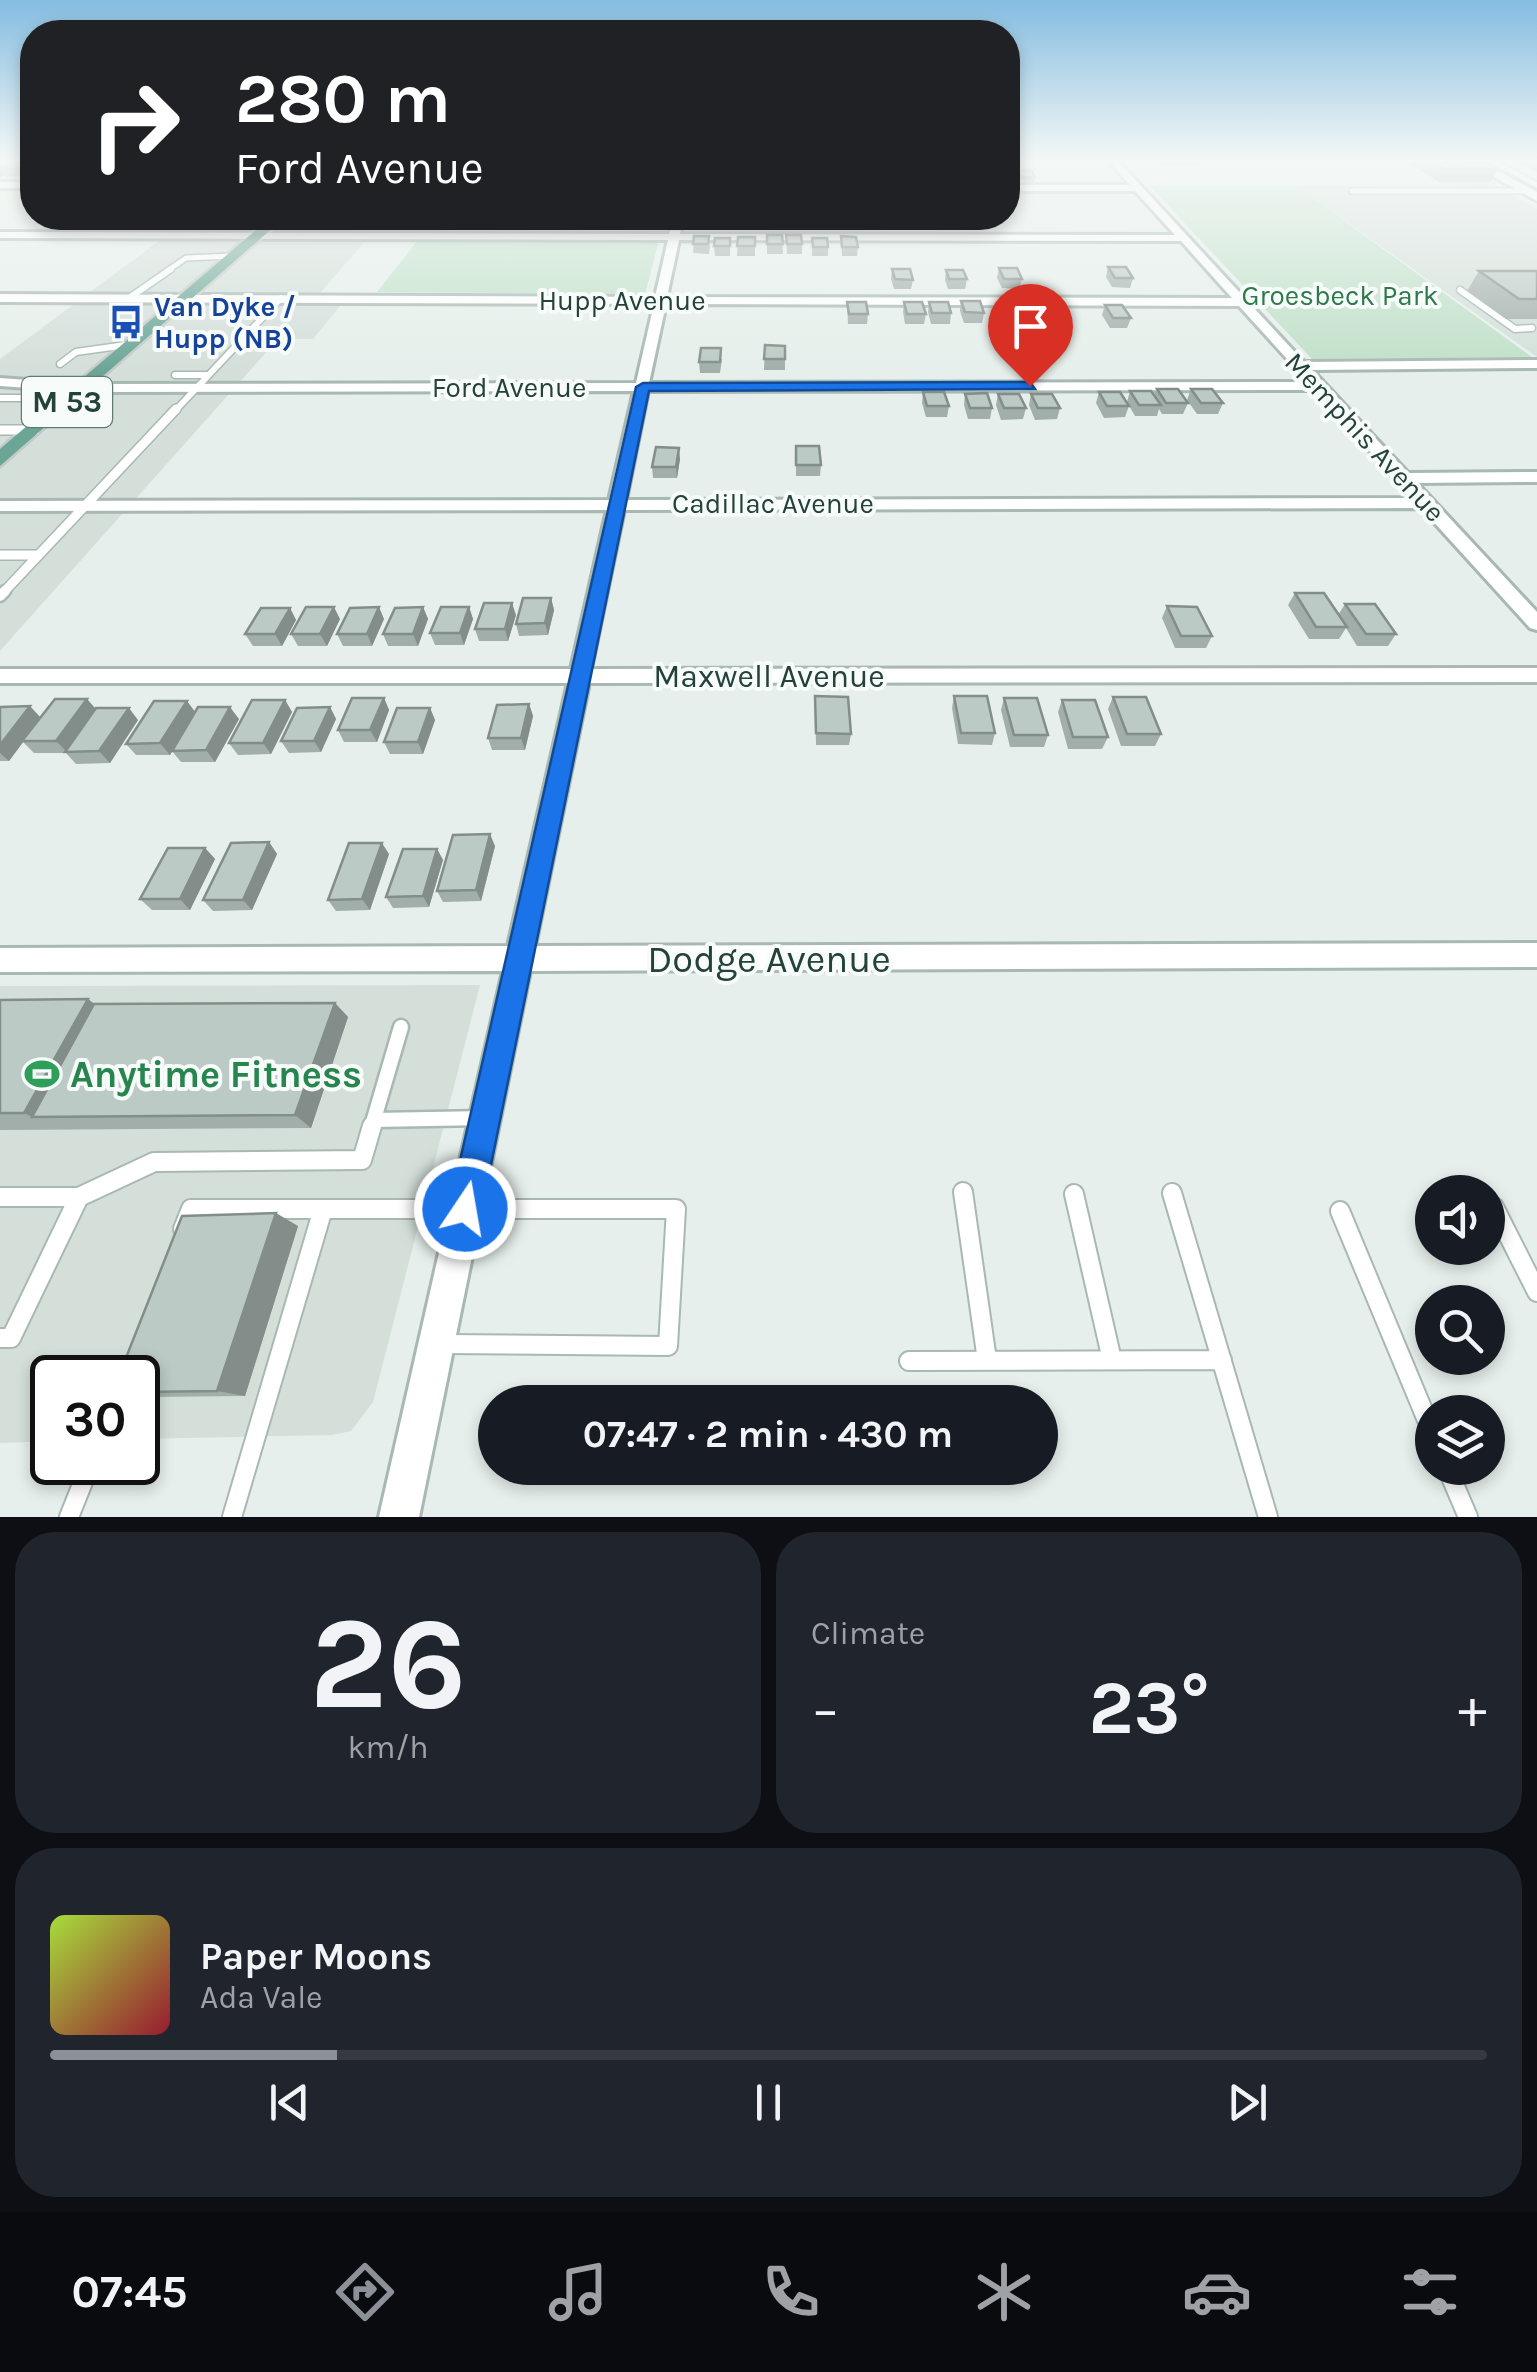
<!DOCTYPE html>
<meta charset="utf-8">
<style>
body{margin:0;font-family:Karla,sans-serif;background:#20242c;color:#f1f3f6;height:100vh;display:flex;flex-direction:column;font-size:38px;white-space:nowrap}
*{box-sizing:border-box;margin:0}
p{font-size:32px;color:#9ea1a6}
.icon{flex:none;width:55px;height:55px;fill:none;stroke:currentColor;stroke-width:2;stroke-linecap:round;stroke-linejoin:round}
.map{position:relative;height:1517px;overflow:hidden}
.side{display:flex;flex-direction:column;gap:15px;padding:15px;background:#0d0f14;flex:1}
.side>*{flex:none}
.top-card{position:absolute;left:20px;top:20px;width:1000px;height:210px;border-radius:40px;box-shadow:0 5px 15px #0003;background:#202124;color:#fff;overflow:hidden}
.controls{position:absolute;left:1415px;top:1175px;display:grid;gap:20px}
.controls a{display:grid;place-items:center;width:90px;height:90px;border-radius:50%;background:#171b24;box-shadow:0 5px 15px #0003;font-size:50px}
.speed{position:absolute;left:30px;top:1355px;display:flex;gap:20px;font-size:50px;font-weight:700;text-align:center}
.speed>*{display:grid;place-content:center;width:130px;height:130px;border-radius:50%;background:#171b24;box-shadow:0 5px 15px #0003;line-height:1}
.speed .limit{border:5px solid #111;border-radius:15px;background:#fff;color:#111}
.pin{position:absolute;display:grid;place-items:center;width:85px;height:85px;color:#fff;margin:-102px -42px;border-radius:50% 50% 50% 0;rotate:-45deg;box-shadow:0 0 10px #0007}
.pin .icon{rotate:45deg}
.me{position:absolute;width:110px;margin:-55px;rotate:12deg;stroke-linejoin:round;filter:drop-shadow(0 0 8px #0008)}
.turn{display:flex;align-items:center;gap:35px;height:210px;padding:0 50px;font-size:45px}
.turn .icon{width:130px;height:130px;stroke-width:2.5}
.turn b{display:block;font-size:70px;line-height:85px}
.big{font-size:75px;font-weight:700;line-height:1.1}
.side .card{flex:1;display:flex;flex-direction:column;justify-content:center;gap:15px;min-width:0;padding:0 35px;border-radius:40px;background:#20242c}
.side .dial{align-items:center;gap:0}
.dial b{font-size:130px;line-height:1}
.song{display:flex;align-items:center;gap:30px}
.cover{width:120px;height:120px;border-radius:15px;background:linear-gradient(135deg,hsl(80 70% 55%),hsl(350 70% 35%))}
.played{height:10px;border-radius:5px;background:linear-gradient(90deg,#8c9099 20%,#363941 20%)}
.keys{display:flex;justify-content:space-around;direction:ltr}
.heat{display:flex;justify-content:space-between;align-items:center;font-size:55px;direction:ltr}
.side .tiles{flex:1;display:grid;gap:15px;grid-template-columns:1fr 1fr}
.card:last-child{grid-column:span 2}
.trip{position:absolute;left:478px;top:1385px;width:580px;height:100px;border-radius:50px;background:#171b24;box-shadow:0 5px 15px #0003;font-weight:700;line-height:100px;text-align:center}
.tab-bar{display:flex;height:160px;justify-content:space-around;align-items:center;background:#090b0e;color:#9ea1a6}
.tab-bar .icon{width:70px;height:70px}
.tab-bar .current{color:#8c9099}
.tab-bar b{font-size:45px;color:#f1f3f6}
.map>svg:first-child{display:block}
</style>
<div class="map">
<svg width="1537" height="1517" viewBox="0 0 1537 1517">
<rect width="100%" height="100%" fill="#e6efeb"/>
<path fill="#d4dfda" d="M1493,185L1537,209V357L1296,186Z
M190,218H456L444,233L419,238H368L319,294L349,295L313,339H278L0,651V359Z
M480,985L373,1402L351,1431L332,1435L138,1439V1378H52V1441L0,1443V986Z"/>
<path fill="#bfe0c8" d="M1150,186H1296L1532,357L1312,359Z
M418,240L659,241L645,294L377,292Z"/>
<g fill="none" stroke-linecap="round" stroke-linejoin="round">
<g stroke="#a8b8b2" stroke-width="8">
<path id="lane-far5" d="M1493,161L1537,185
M1352,191H1525
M167,271L186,258L233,256"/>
</g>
<g stroke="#a8b8b2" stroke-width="9">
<path id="lane-far4" d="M1460,290L1515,329L1532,328
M129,298L171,269
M60,364L76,352L133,344
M175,375H208
M0,398H71
M174,412L281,298"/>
</g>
<g stroke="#a8b8b2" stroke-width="12">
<path id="lane-far3" d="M0,430H35
M0,555H38
M3,593L176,409"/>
</g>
<g stroke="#a8b8b2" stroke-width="15">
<path id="lane-far2" d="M0,596L5,591"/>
</g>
<g stroke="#a8b8b2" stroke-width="19">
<path id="lane-far1" d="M374,1120L485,1118
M371,1129L401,1027"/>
</g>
<g stroke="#a8b8b2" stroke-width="22">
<path id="lane" d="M963,1192L987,1360
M1172,1193L1268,1517
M1074,1194L1112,1360
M0,1197H79L154,1162L362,1160L372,1126
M1494,1207L1537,1292
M1340,1211L1432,1432
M183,1229L191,1209H676L668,1346L440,1344
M0,1338H11L79,1197
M909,1361L1222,1360
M1447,1468L1468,1517
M69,1517L91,1462
M232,1517L323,1209"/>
</g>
<g stroke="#a8b8b2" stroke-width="6">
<path id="street" d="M1109,161H1118L1304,362L1537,360V368L1312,370L1408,473L1537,472V482L1417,483L1537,612V630L1530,628L1421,508L624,510L591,669L1537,668V682L589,683L535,946L1537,943V967L530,971L419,1517H379L503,971L0,972V948L508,946L568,683H0V669H571L607,510L0,511V501L609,500L634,391L83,392L0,386V378L83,384L636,383L654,304L0,302V294L655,297L668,240L0,238V232L669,234L673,218H683L680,234L1175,235L1135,191H1008V185H1130ZM679,240L1181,241L1232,298L667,297ZM666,304L1239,306L1308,382L649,383ZM1315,390L1412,498L626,500L648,391Z
M0,182H32V188H0Z"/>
</g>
<g stroke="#a4bbb3" stroke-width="5">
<path id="secondary" d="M1465,161H1479L1537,192V201Z"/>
</g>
<g stroke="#c2cac8" stroke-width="5">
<path id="primary" d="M270,218H284L0,466V449Z"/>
</g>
<use href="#lane-far5" stroke="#fff" stroke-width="5"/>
<use href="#lane-far4" stroke="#fff" stroke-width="6"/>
<use href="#lane-far3" stroke="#fff" stroke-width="9"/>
<use href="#lane-far2" stroke="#fff" stroke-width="10"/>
<use href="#lane-far1" stroke="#fff" stroke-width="14"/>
<use href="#lane" stroke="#fff" stroke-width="18"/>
<use href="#street" fill="#fff" fill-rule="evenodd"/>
<use href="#secondary" fill="#fff" fill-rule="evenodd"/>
<use href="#primary" fill="#6aa596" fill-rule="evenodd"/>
</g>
<path fill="#a1aea9" d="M1152,161H1202L1201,165H1155Z
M1405,161H1454L1458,163L1498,169L1491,182H1439Z
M1516,161H1537V172Z
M27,163L28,166L32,164V179H24L22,176L6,177L5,175L0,177V164H5L6,166Z
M1017,170L1035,177L1034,182L1021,181L1017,174Z
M198,218H247L245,220H199Z
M301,218H342L338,222H302Z
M722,218H735V228H722Z
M767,218H782V227H767Z
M806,218V229H791V220Z
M833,218H849V228H835Z
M885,218H901V229H886Z
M908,218H924V229H909Z
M954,218H972L971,229H957L954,221Z
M767,235H782L783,254H767Z
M786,235L802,244V254H787Z
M694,236L710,245L709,254L693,253Z
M841,236L858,247L857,256H842Z
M738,237H755V256H737Z
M730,238V256H715L714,246Z
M812,238L828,247V256H812Z
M1108,267L1133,278L1130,288L1112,287L1106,277Z
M999,268L1022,279L1019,289L1002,288L997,278Z
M892,269L913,280L911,289H894L891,279Z
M946,270L967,279L965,289H948L945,280Z
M1479,271H1537V319H1506L1467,291Z
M961,301L984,313L982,323H964L960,311Z
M847,302L868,314L867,324H848Z
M904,302L926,314L924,324H905L903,312Z
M929,302L951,313L950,324H931L928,312Z
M1105,305L1131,318L1127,328H1110L1102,315Z
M765,345L785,346V370H764Z
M722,359L720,373H700L699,362Z
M1157,389L1188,403L1183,414H1162L1159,409L1157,416H1135L1127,402L1130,391L1154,395Z
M1191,389L1223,403L1218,414H1197L1187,400Z
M923,392L949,406L947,417H926L922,403Z
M1099,392L1129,406L1125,417L1104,418L1096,403Z
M965,394L992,408L990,419H968L964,405Z
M998,394L1026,408L1023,419L1001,420L996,405Z
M1031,394L1060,408L1057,419L1035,420L1029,405Z
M796,446L821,465L820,476H796Z
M680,459L677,478H653L652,467Z
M1295,593L1338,615L1345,604L1396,634L1388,646H1357L1346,628L1339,639H1309L1288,605Z
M551,598L554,610L548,635L519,636L516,624Z
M1167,606L1212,636L1206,648H1175L1162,618Z
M423,607L428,619L418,646H388L383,634Z
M469,607L473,619L464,645H435L430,633Z
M290,608L296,620L282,646H253L245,634Z
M516,615L508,641H479L475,629Z
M340,619L327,646H298L291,634Z
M384,619L372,646H343L337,634Z
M815,696L851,734L849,745H816Z
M954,696L995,733L992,745L958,744L952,708Z
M1113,697L1161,734L1155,746H1121L1108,709Z
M384,698L389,710L377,742H344L338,730Z
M1004,698L1048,735L1044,747H1010L1001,710Z
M87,699L96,709L138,720L110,763L76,764L66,753H34L23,742L9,761H0V707L40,718Z
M285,700L292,712L271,754L238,755L229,743Z
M1062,700L1108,737L1102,749H1068L1058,712Z
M529,704L533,716L525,750H492L488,738Z
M330,707L336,719L321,752L289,753L281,741Z
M430,708L435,720L423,754H390L384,742Z
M195,712L239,719L215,762H181L172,751L170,755H136L126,744Z
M269,842L277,854L252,910L213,911L203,900Z
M495,846L481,901L443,902L437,891Z
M205,848L215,859L190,910H152L140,899Z
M437,849L443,860L429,907L393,908L386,897Z
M389,854L370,910L336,911L328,900Z
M0,1000L94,1004L335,1003L348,1017L311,1128L0,1130Z
M298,1226L245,1396L146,1397L138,1396V1378Z"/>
<path fill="#838d89" d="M27,163L31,171H19L22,176L20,177L16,169Z
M5,164L8,169H2L5,175L0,177V166Z
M679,448L680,459L677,478L676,467Z
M551,598L554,610L548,635L545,623Z
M512,603L516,615L508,641L505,629Z
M334,607L340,619L327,646L320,634Z
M379,607L384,619L372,646L367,634Z
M423,607L428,619L418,646L413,634Z
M469,607L473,619L464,645L460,633Z
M290,608L296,620L282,646L275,634Z
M384,698L389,710L377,742L370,730Z
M87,699L97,711L68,753L56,741Z
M285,700L292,712L271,754L263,743Z
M187,701L196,713L170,755L160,743Z
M529,704L533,716L525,750L521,738Z
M30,706L41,718L9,761L0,753V745Z
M230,707L239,719L215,762L206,750Z
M330,707L336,719L321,752L314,741Z
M129,708L138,720L110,763L99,751Z
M430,708L435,720L423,754L418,742Z
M490,834L495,846L481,901L476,890Z
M269,842L277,854L252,910L243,900Z
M382,843L389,854L370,910L362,899Z
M205,848L215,859L190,910L180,899Z
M437,849L443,860L429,907L423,896Z
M88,999L114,1019L32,1117L24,1113Z
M335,1003L348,1017L311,1128L295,1115Z
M276,1213L298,1226L245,1396L217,1391Z"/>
<path fill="#bbcac4" stroke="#838d89" stroke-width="2.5" d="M1431,161L1486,163L1498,169H1446Z
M13,163H27L16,169H2Z
M32,164V170L19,171Z
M1017,170H1031L1035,177H1022Z
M792,218H806L807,220H792Z
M887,218H901L902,220H887Z
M910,218H924L925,220H910Z
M767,235H782L783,244H767Z
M786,235H801L802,244H787Z
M694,236H709L708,244H693Z
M841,236L856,237L858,247H842Z
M738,237H755V246H737Z
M715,238H730V246H714Z
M812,238H827L828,247H813Z
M1108,267H1126L1133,278H1115Z
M999,268H1017L1022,279H1004Z
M892,269H910L913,280L895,279Z
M946,270H963L967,279H949Z
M1479,271H1537V299H1519Z
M961,301H980L984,313L965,312Z
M847,302H866L868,314H849Z
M904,302H922L926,314H907Z
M929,302H948L951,313H932Z
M1105,305H1122L1131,318H1113Z
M765,345L785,346V359H764Z
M701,348H721L720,362H699Z
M1157,389H1178L1188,403H1166Z
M1191,389H1212L1223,403H1201Z
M1130,391H1151L1161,405H1139Z
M923,392H944L949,406H927Z
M1099,392H1120L1129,406H1107Z
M987,393L992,408H970L965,394Z
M998,394H1019L1026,408H1004Z
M1031,394H1052L1060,408H1038Z
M796,446H819L821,465H796Z
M656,447L679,448L676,467H652Z
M1295,593H1324L1347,627H1316Z
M523,598H551L545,623L516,624Z
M484,603H512L505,629H475Z
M1345,604H1375L1396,634H1366Z
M1167,606L1197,607L1212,636H1181Z
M306,607H334L320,634H291Z
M379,607L367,634H337L350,608Z
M423,607L413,634H383L395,608Z
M441,607H469L460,633H430Z
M261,608H290L275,634H245Z
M815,696L848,697L851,734L816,733Z
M954,696H987L995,733H961Z
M1113,697H1146L1161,734H1127Z
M352,698H384L370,730H338Z
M1004,698H1037L1048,735H1014Z
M55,699H87L56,741H22Z
M252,700H285L263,743H229Z
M1062,700H1095L1108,737H1073Z
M154,701H187L160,743L126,744Z
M529,704L521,738H488L497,705Z
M30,706L0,745V707Z
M198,707H230L206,750L172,751Z
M330,707L314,741H281L297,708Z
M96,708H129L99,751L65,752Z
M397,708H430L418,742H384Z
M490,834L476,890L437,891L453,835Z
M269,842L243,900H203L231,843Z
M349,843H382L362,899L328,900Z
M168,848H205L180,899H140Z
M403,849H437L423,896L386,897Z
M88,999L24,1113H0V1000Z
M335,1003L295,1115L32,1117L94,1004Z
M276,1213L217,1391L138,1392V1378H118L182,1216Z"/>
<linearGradient id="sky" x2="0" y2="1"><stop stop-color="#84bce0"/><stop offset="0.43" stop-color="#f4f8f6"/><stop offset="1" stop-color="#f4f8f6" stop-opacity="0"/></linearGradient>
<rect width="1537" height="373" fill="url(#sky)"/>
<path fill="#1a73e8" stroke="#114b97" stroke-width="2.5" d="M1030,382L1035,389L649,391L482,1209L477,1221L465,1225L453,1221L449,1209L636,387L643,383Z"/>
<defs>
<g id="bus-bare" transform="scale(2.7)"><path d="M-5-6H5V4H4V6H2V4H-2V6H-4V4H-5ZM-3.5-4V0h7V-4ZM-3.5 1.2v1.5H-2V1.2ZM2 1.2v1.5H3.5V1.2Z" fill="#1a4fb4" stroke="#f7fbf9" stroke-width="2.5" paint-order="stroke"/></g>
<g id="stadium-bare" transform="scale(2.7)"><path d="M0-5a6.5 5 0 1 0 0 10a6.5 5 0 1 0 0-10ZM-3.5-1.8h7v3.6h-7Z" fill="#2e9e5b" stroke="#f7fbf9" stroke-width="2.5" paint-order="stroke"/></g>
</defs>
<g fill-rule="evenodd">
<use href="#bus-bare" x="126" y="322"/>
<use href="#stadium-bare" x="42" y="1074"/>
</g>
<g text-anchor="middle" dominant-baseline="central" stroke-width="8" stroke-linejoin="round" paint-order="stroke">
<g font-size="28" fill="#2d7a4b" stroke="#f7fbf9">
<text x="1340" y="295">Groesbeck Park</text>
</g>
<g font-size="28" fill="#24423a" stroke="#f7fbf9">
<text x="622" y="300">Hupp Avenue</text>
<text x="509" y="387">Ford Avenue</text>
<text transform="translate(1365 437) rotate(47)">Memphis Avenue</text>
<text x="773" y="503">Cadillac Avenue</text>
</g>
<g font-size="28" font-weight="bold" fill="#164399" stroke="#f7fbf9" text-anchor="start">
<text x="154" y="306">Van Dyke /<tspan x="154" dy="32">Hupp (NB)</tspan></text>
</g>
<rect fill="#f7fbf9" stroke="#637a73" stroke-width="2.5" x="22" y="377" width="90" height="50" rx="8"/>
<g font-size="30" font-weight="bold" fill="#24423a">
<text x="67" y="402">M 53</text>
</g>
<g font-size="32" fill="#24423a" stroke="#f7fbf9">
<text x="769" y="676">Maxwell Avenue</text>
</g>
<g font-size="38" fill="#24423a" stroke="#f7fbf9">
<text x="769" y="959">Dodge Avenue</text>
</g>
<g font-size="38" font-weight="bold" fill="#27864d" stroke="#f7fbf9" text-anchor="start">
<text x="70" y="1074">Anytime Fitness</text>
</g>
</g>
</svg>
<div class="controls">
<a><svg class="icon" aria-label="sound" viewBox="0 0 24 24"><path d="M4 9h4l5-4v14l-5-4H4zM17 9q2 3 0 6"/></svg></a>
<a><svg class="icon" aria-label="search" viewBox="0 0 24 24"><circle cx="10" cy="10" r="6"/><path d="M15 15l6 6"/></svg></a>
<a><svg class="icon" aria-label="layers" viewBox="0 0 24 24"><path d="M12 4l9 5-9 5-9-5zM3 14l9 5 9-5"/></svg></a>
</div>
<div class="speed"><div class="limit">30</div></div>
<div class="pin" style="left:1030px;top:386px;background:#d93025"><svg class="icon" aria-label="arrive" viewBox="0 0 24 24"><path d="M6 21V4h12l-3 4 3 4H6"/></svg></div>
<svg class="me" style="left:465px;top:1209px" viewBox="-20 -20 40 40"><circle r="17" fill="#1a73e8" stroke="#fff" stroke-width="3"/><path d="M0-11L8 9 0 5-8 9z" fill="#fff"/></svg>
<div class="trip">07:47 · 2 min · 430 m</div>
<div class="top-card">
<div class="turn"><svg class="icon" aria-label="right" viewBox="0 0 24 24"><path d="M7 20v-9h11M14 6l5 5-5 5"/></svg><div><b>280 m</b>Ford Avenue</div></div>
</div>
</div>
<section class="side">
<div class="tiles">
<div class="card dial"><b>26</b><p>km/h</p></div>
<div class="card"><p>Climate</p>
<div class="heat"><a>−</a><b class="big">23°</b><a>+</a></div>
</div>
<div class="card">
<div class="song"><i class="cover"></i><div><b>Paper Moons</b><p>Ada Vale</p></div></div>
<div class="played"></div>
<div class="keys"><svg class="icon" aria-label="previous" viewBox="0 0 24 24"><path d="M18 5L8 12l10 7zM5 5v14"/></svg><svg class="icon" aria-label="pause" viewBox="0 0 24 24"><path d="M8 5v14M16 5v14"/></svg><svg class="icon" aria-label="next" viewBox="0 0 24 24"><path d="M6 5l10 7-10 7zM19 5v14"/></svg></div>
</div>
</div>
</section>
<nav class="tab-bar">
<b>07:45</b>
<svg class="icon current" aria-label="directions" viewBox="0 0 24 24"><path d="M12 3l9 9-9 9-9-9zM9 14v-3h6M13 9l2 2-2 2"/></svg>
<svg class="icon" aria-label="music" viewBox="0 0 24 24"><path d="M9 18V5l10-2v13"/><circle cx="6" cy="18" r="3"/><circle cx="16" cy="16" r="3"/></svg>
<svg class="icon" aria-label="phone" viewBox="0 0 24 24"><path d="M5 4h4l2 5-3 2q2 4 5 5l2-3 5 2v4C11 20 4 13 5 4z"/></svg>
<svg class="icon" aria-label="climate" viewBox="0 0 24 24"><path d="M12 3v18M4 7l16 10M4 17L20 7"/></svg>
<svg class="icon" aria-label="car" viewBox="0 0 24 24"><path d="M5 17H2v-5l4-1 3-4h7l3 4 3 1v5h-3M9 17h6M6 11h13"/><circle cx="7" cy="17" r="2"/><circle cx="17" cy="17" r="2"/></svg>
<svg class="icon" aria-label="filters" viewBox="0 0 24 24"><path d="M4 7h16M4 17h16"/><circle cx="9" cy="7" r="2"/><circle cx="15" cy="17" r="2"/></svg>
</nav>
